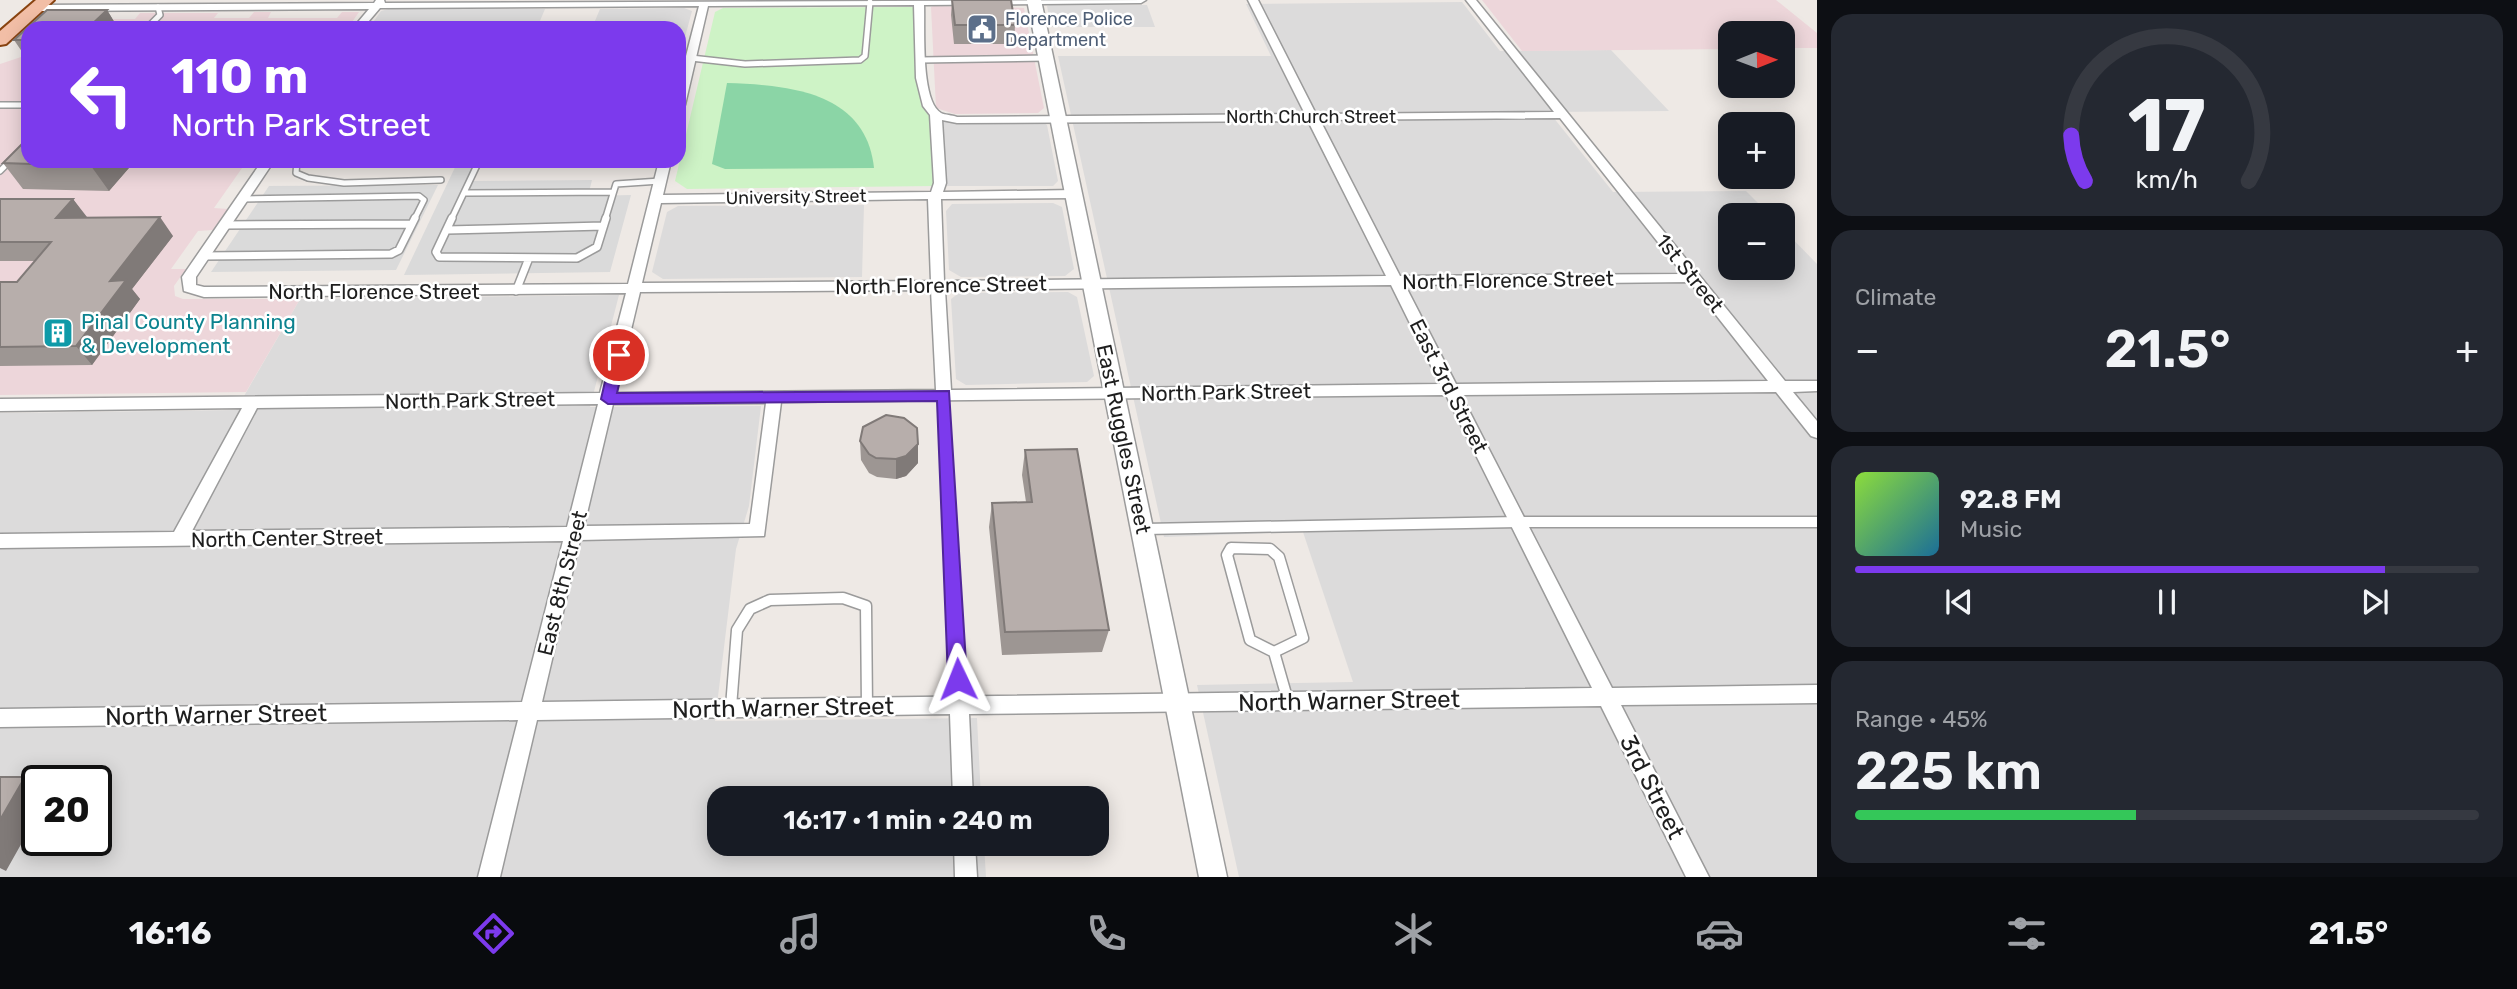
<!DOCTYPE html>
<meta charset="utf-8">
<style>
body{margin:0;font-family:Rubik,sans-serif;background:#242831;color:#f1f3f6;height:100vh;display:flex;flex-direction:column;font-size:26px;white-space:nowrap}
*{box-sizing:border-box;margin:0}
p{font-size:23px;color:#9ea1a6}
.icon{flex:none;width:38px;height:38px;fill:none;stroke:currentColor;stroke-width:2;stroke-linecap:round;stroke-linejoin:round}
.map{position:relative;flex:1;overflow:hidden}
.panel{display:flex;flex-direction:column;gap:14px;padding:14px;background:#0d0f14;width:700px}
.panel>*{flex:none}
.top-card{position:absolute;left:21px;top:21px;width:665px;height:147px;border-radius:21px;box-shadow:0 4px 18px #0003;background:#7c3aed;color:#fff;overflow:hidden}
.needle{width:46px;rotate:89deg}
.buttons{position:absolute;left:1718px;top:21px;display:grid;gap:14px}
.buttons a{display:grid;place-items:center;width:77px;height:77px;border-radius:14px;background:#171b24;box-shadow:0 4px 18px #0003;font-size:35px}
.speed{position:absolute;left:21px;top:765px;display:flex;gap:14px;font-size:35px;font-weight:700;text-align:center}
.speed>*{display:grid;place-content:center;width:91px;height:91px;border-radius:50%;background:#171b24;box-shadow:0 4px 18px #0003;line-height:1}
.speed .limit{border:4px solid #111;border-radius:10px;background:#fff;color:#111}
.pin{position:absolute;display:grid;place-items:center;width:60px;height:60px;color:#fff;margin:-30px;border:4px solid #fff;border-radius:50%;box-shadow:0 2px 7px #0007}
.me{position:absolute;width:77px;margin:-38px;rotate:358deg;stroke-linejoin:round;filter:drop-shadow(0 0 5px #0008)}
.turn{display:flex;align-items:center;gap:24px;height:147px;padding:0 35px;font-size:32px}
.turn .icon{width:91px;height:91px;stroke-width:2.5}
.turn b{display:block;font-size:49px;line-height:60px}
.big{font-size:52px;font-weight:600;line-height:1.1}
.panel .card{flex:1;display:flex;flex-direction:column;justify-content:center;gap:10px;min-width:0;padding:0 24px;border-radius:21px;background:#242831}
.panel .dial{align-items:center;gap:0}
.dial svg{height:182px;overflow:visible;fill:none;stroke:#363941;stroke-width:7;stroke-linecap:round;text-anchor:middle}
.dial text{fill:#f1f3f6;stroke:none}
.song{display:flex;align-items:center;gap:21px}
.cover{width:84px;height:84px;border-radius:10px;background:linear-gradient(135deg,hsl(90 70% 55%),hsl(200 70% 35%))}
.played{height:7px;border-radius:4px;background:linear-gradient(90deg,#7c3aed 85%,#363941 85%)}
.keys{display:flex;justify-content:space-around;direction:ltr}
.heat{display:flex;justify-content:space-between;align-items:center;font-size:38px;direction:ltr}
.charge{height:10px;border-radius:5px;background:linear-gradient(90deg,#34c759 45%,#363941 0)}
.trip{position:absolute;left:707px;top:786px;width:402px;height:70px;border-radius:21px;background:#171b24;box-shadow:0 4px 18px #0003;font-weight:600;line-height:70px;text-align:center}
.tabs{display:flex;height:112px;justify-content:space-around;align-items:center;background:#090b0e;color:#9ea1a6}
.tabs .icon{width:49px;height:49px}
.tabs .selected{color:#7c3aed}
.tabs b{font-size:32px;color:#f1f3f6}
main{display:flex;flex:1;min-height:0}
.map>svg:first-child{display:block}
</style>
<main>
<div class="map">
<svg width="1817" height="877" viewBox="0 0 1817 877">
<rect width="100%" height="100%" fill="#eee9e5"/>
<path fill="#dcdbdb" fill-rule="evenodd" d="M1462,2L1500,51L1611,50L1669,111L1549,112L1613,192L1746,191L1770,215H1731V268H1783V229L1817,264V877H1239L1197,685L1353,682L1303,532L1164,537L1058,56H1271L1246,4Z
M1053,4L1147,5L1155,27H1051L1047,6Z
M392,8L545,9L537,28H369L381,11Z
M684,8L692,11L682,48H679V28H592L600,9Z
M929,116L948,121H1041L1047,125L1058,181L1053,186H935Z
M1053,203L1062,207L1074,269L1065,276L961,277L949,270L946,211L952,204Z
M864,205L862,277L663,279L652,272L667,212L678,206Z
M1068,292L1077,297L1094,376L1087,382L966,385L956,379L951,299L959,293Z
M619,295L590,407L761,406L749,506L736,549L715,721L977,718L981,798H719V844H984L986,877H0V413L236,410L300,299ZM37,780H96V840H37Z"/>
<path fill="#edd6da" d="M1482,0H1776L1817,33V48H1783V33H1731V49L1522,51Z
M934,6L1024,8L1044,108L1038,113L955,114L936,108L931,7Z
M254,12H271L268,18H337L342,12H359L348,28H53L61,19H135L140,13H218L214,18H249Z
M28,51V161H247L214,208L228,209L213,230L198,231L171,269H186L174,286L175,296L183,299H300L246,392L0,395V64L21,57Z"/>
<path fill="#cef3c6" d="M911,7L917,8L921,105L929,116L935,186L687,189L675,181L715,12L723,8Z"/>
<path fill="#8bd5a6" d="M727,83C790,85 866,92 874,168L725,169L712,164Z"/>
<path fill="#dadada" d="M458,161H480L472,181L592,180L588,196L631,195L610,272L404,275Z
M438,185L396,270L211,272L269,186Z"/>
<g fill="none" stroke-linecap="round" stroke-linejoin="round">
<g stroke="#9b9b9b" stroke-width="8">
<path id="service-far2" d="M147,28L160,15L158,7
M691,58L745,64L860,60L865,56L870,2
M921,60L1046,58
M0,105H28
M297,161L296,173L308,178L344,183L441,180
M0,171L13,158
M464,193L613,192
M242,199L419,196L424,200L414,220
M451,220L479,161
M605,220L616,184L660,181"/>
</g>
<g stroke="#9b9b9b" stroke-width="10">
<path id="service-far1" d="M452,218L436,252L439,257L577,258L597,247L606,218
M224,225L412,224
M447,230L603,226
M203,256L391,254L399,250L415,218
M516,291L529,258
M944,395L949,506"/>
</g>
<g stroke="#9b9b9b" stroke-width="13">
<path id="service" d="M949,504L959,706
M1145,529L1518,522H1817
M1231,548L1270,549L1279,557L1303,638L1274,652L1250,640L1227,555Z
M1274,652L1288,701
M731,707L737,630L750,609L770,600L843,598L866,606L867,707"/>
</g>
<g stroke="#9b9b9b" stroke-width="3">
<path id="minor" d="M376,0H384L385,3L1146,0L1141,3L924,5C925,26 920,101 941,113C945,115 952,115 957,117L1305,114L1248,0H1258L1316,114L1554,112L1466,0H1476L1785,381H1817V391L1793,392L1817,421V438L1811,436L1776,392L1461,395L1612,688L1817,685V703L1621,705L1709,877H1686L1601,706L969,714L973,798H953L950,714L537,720L500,877H478L518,720L0,727V709L522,702L563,541L0,548V534L174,532L242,408L0,411V399L600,393L626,293L204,297L184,291L182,277L262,161H274L196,277V285L204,287L628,284L659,161H671L663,195L931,192L934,183L930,115L923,106L916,78L914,5L708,6L685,105L679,108V83L699,6L380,8L363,28H353L369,9L37,11L32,8L37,5L374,3ZM1560,118L1683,274L1400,276L1320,120ZM942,120L957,123L1308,121L1386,276L944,281L941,199L1074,198L1080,194L1074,190L943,192L946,183ZM928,199L931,281L642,283L661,203ZM1690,282L1768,381L1456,384L1405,285ZM1391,285L1440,384L951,390L945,290ZM931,290L936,390L616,393L640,292ZM1446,395L1592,688L542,702L580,540L764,536L781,402ZM766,403L750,524L584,526L613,404ZM598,404L567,527L192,531L257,408Z
M954,844H975L977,877H955Z"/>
</g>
<g stroke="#9b9b9b" stroke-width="3">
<path id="tertiary" d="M1027,0H1041L1227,877H1199Z"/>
</g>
<g stroke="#884310" stroke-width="4">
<path id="primary" d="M36,0H54L6,44L0,45V31Z"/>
</g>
<use href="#service-far2" stroke="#fff" stroke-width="5"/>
<use href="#service-far1" stroke="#fff" stroke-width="7"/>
<use href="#service" stroke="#fff" stroke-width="10"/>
<use href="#minor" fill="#fff" fill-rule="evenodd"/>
<use href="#tertiary" fill="#fff" fill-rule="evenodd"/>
<use href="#primary" fill="#f2bea6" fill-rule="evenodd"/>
</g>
<path fill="#9d9693" d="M952,0L1015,25L1014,44H954L951,15Z
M47,10H107L118,28H28V59H27L14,40Z
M135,161L109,191L23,189L3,163Z
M0,199H73L86,218L173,236L132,289L140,299L92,365L0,366V282H17L35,261H0Z
M860,441L918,444V463L906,476L896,479L877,477L869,473L861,460Z
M1025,450L1109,630L1102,652L1002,655L989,527L992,503L1026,502L1022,475Z"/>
<path fill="#807a78" d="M107,10L118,28H88Z
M95,161H135L109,191L91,166Z
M73,199L87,217L70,237L56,218Z
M160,217L173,236L132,289L140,299L92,365L76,346L110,281Z
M918,444V463L906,476L896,479V459Z
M25,777L37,784V816L6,871L0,868V820Z"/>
<path fill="#b7aeab" stroke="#807a78" stroke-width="2" d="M952,0H1011L1015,25H955Z
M47,10H107L88,28H28V40H14Z
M268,25L265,28H180L182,26Z
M28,138V161H95L91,166L3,163Z
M0,199H73L56,218L160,217L110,281L126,280L76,346L0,347V282H17L51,242H0Z
M886,415L904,418L917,428L918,444L906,456L896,459L876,458L869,454L860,441L863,427Z
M1077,449L1109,630L1005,632L992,503L1032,502L1025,450Z
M0,777H25L0,820Z"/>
<path fill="#7c3aed" stroke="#51269a" stroke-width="2" d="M619,349L626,355L617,393L949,391L967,679L964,685L958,688L951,685L948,679L937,401L608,404L601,399L611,355Z"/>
<defs>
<g id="civic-square" transform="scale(1.575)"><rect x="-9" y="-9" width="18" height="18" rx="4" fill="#5c6f8a" stroke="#fff"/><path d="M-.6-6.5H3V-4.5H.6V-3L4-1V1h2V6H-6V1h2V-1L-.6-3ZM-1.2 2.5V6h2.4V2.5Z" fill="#fff"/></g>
<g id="building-square" transform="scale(1.575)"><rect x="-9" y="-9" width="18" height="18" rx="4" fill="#0f9aa8" stroke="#fff"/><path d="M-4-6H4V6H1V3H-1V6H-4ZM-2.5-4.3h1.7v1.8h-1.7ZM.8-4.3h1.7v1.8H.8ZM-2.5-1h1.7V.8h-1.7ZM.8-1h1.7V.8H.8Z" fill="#fff"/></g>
</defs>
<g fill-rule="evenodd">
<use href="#civic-square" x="982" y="29"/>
<use href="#building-square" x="58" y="333"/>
</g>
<g text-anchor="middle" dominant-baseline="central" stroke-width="5" stroke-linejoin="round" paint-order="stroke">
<g font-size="18" fill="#4e5e75" stroke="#fff" text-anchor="start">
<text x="1005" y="19">Florence Police<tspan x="1005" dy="21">Department</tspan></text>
</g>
<g font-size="18" fill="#1e1e1e" stroke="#fff">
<text x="1311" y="117">North Church Street</text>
<text transform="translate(796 197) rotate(-1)">University Street</text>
</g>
<g font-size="21" fill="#1e1e1e" stroke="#fff">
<text transform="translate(1690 273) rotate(51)">1st Street</text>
<text transform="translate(1508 280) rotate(-1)">North Florence Street</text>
<text transform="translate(941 285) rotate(-1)">North Florence Street</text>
<text x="374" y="291">North Florence Street</text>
<text transform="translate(1449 386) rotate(63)">East 3rd Street</text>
<text transform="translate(1226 392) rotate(-1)">North Park Street</text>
<text transform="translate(470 400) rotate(-1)">North Park Street</text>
<text transform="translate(1124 439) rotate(78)">East Ruggles Street</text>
<text transform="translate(287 538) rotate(-1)">North Center Street</text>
<text transform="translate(562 583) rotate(-76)">East 8th Street</text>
</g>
<g font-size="21" fill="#0d838f" stroke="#fff" text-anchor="start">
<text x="81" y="321">Pinal County Planning<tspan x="81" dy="24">&amp; Development</tspan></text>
</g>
<g font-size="24" fill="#1e1e1e" stroke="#fff">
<text transform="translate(1349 701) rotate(-1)">North Warner Street</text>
<text transform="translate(783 708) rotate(-1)">North Warner Street</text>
<text transform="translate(216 715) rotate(-1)">North Warner Street</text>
<text transform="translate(1652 787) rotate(63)">3rd Street</text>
</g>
</g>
</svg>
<div class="buttons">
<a><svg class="needle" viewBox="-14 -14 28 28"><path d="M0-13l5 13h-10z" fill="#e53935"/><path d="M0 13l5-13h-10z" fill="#9ea1a6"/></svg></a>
<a>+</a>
<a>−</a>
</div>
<div class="speed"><div class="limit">20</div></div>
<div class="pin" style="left:619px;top:355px;background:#d93025"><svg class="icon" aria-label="arrive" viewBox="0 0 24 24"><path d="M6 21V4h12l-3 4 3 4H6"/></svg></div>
<svg class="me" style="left:958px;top:679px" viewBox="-20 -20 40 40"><path d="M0-17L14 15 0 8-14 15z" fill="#7c3aed" stroke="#fff" stroke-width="4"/></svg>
<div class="trip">16:17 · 1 min · 240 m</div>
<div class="top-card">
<div class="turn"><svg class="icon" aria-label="left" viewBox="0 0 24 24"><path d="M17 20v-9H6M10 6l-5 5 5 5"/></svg><div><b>110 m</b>North Park Street</div></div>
</div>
</div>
<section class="panel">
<div class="card dial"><svg viewBox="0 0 100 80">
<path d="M14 69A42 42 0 1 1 86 69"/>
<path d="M14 69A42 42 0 0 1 8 49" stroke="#7c3aed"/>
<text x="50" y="56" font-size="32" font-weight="700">17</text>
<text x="50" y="72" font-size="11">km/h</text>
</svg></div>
<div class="card"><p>Climate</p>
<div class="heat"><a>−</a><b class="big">21.5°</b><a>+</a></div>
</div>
<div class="card">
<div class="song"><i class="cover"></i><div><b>92.8 FM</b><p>Music</p></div></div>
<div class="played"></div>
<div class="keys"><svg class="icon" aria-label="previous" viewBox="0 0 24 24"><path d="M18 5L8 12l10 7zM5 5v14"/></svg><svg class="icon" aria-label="pause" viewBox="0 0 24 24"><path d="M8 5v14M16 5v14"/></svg><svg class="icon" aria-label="next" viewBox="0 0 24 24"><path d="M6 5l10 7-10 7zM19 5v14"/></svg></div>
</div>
<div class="card"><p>Range · 45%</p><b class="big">225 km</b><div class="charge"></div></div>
</section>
</main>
<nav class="tabs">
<b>16:16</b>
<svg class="icon selected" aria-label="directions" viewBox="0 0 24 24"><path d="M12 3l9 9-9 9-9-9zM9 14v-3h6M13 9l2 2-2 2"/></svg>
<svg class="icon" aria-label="music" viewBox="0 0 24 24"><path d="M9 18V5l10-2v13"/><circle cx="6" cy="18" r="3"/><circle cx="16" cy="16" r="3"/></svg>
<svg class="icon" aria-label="phone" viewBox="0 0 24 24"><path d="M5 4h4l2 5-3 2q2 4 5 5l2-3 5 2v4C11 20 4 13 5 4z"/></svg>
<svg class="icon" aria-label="climate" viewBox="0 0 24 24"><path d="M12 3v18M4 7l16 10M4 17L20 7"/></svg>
<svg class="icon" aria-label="car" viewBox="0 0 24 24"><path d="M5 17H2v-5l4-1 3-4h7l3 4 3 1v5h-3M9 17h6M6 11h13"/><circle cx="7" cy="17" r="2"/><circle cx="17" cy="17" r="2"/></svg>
<svg class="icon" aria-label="filters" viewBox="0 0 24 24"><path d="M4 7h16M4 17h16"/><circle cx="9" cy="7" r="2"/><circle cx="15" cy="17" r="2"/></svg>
<b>21.5°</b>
</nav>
